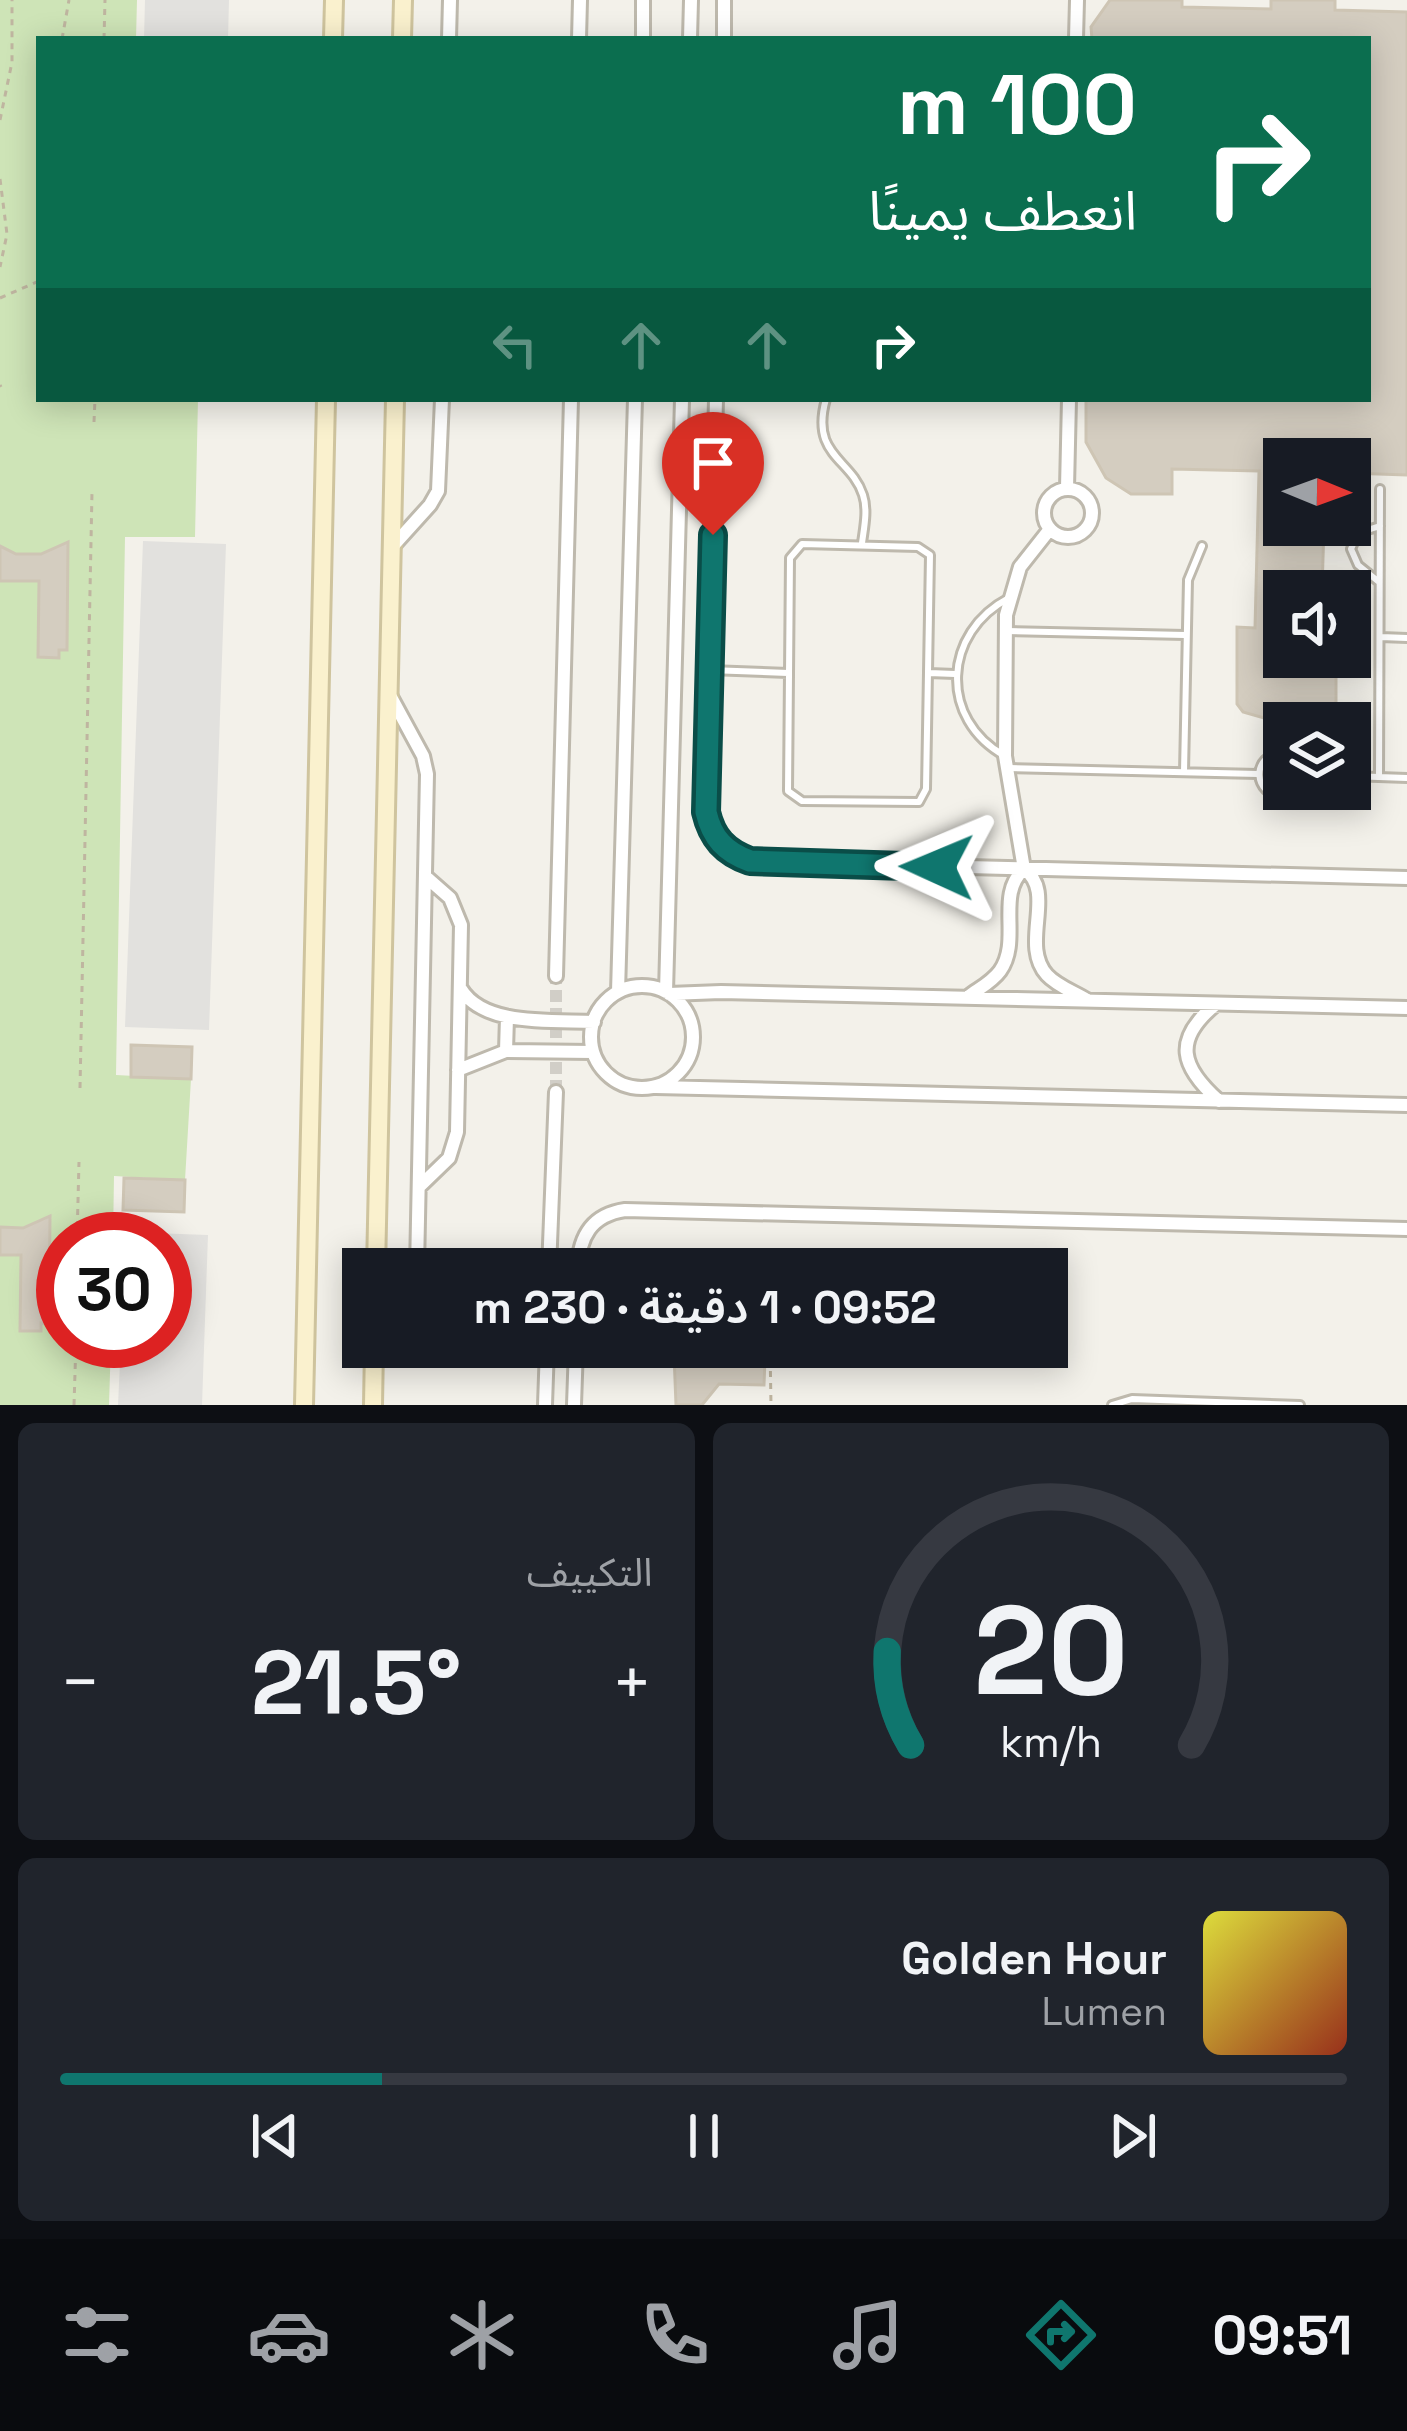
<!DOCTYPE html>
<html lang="ar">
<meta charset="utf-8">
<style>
body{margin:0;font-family:"Space Grotesk","Noto Sans Arabic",sans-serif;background:#20242c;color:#f1f3f6;direction:rtl;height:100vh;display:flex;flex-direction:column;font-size:45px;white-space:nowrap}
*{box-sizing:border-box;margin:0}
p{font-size:39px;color:#9ea1a6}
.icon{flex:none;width:66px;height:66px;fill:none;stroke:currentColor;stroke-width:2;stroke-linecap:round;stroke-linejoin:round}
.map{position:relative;height:1405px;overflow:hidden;direction:ltr}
.drawer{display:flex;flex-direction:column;gap:18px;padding:18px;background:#0d0f14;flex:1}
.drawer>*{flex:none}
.guide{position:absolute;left:36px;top:36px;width:1335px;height:366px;border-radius:0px;box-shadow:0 6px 30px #0003;direction:rtl;background:#0b6e4f;color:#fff;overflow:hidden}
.needle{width:78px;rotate:91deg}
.fabs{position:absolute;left:1263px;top:438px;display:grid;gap:24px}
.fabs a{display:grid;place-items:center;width:108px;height:108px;border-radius:0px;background:#171b24;box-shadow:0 6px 30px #0003;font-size:60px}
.speed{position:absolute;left:36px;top:1212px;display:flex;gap:24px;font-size:60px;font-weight:700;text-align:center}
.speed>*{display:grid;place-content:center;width:156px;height:156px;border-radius:50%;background:#171b24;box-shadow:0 6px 30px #0003;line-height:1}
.speed .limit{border:18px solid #d22;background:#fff;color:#111}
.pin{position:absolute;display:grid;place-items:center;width:102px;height:102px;color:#fff;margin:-123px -51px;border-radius:50% 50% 50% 0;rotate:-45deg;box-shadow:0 0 12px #0007}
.pin .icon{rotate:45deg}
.me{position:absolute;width:132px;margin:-66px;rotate:271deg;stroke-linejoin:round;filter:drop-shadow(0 0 9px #0008)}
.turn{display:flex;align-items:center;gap:42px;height:252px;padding:0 36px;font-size:54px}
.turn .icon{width:156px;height:156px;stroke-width:2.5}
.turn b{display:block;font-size:84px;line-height:102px}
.lanes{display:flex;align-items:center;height:114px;padding:0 36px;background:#0003;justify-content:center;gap:60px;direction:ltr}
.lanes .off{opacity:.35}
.big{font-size:90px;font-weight:600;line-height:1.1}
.drawer .widget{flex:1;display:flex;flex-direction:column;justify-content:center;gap:18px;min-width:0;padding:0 42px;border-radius:18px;background:#20242c}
.drawer .dial{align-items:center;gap:0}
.dial svg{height:312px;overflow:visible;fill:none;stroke:#363941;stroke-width:7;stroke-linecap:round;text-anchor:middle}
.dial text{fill:#f1f3f6;stroke:none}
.song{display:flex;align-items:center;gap:36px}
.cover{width:144px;height:144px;border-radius:18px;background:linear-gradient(135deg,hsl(60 70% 55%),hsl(10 70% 35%))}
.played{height:12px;border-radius:6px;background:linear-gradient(90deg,#0f766e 25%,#363941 25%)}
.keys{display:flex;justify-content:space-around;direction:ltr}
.heat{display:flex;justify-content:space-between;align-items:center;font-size:66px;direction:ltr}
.drawer .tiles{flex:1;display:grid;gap:18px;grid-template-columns:1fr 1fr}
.widget:last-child{grid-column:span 2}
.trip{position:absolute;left:342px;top:1248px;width:726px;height:120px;border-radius:0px;background:#171b24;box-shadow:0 6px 30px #0003;font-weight:600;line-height:120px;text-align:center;direction:rtl}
.menu{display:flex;height:192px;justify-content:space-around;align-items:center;background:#090b0e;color:#9ea1a6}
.menu .icon{width:84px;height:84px}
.menu .selected{color:#0f766e}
.menu b{font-size:54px;color:#f1f3f6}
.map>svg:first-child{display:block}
</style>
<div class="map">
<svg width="1407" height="1405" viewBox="0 0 1407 1405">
<rect width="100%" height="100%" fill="#f3f1ea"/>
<path fill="#cee4b7" d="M0,0H137L136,39H39V399H198L195,537H125L116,1075L191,1079L185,1180L114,1176L113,1239H63V1341H111L109,1405H0Z"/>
<path fill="#e2e1de" d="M145,0H229L228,39H144Z
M143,541L226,544L209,1030L125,1027Z
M125,1232L208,1235L202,1405H118L121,1341H165V1239H124Z"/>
<path fill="#d4cdc0" stroke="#cec5b4" stroke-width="3" d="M1110,0H1182V7L1271,9V0H1335V10L1407,12V475L1350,473V459H1284V525H1324L1322,591H1284V657H1336V705L1333,712L1324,718L1271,720L1243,712L1237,704V627L1255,628L1259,471L1172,469V494H1131L1106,478L1086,442V399H1368V39H1092L1091,27Z
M68,542L67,650H59V658L38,657L39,581H0V546L16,554H41Z
M131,1045L192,1047L191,1079L131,1077Z
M124,1178L185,1180L184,1212L123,1210Z
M50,1216L49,1324L41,1323V1331H20L21,1255H0V1227L23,1228Z
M674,1354L765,1359L764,1385L719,1384L702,1405H676Z"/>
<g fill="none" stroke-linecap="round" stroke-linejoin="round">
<path stroke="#d1cec7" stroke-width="12" stroke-dasharray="12 6" stroke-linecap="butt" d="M556,1092V976"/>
<g stroke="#beb9ad" stroke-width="12">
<path id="lane" d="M826,399C810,456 851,458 863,495C868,510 864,528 862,543
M802,544L918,547L930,555L926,789L919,802L802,801L788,791L790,558Z
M1379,582L1358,565L1351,549L1358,533L1380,526
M1006,631L1185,635
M1381,637L1407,638
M709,670L788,673
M929,673L955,674
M1284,751C1250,756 1252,794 1285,799L1301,789
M1005,756C938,719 943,632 1009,598
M1009,768L1258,774
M1184,772L1188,580L1202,546
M1350,776L1407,778
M1379,777L1380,489
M1112,1405L1132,1399L1300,1405"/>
</g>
<g stroke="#beb9ad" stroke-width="18">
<path id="street" d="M449,39L450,0
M579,39L580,0
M643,39V0
M690,39L691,0
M724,39V0
M1076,39L1077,0
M716,399L706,812C714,843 733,859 764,862L1407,878
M1067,488L1069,399
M1044 513a24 24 0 1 1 48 0a24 24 0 1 1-48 0Z
M1050,529L1020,567L1006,615L1005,756L1024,869C1057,892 1019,944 1047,975C1057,986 1074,992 1087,1000
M393,546L430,505L438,491L442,399
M391,697L423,756L427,774L417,1269
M556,976L571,399
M591 1037a51 51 0 1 1 102 0a51 51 0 1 1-102 0Z
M461,989C484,1027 554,1020 594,1022
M618,992L635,399
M666,992L682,399
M669,994L721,992L1407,1008
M969,996C980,988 992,982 1000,971C1022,940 995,895 1024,869
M1216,1004C1172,1040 1181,1067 1219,1101
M506,1051L507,1017
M458,1070L506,1051L593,1052
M656,1087L1407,1105
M419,1187L449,1158L457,1132L461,925L450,898L425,876
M549,1269L556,1092
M578,1269C579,1237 591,1215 625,1210L1407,1229
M545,1405L547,1347
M574,1405L576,1347"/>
</g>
<g stroke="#cfc49e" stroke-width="22">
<path id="secondary" d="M333,39L334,0
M402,39L403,0
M376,1269L395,399
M304,1405L326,399
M373,1405L374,1347"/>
</g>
<path stroke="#bfb5a0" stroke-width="3" stroke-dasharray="6 6" stroke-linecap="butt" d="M62,39L69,0
M104,39L105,0
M0,120L12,62V0
M0,179L7,234L0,267
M0,298L39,281
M0,385L1,387
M94,422L95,399
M80,1088L92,492
M77,1239L79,1162
M770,1347L771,1405
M74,1405L76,1341"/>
<use href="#lane" stroke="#fff" stroke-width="6"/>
<use href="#street" stroke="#fff" stroke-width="12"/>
<use href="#secondary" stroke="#faf1ce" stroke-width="16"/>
</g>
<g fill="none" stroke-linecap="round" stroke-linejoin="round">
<g stroke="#0a4d48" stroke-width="30">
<path id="route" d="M713,535L706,812C712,838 725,852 750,861L937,867"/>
</g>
<use href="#route" stroke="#0f766e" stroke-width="21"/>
</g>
</svg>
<div class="fabs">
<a><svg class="needle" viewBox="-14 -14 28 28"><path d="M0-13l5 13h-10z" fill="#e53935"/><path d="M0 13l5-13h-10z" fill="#9ea1a6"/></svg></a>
<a><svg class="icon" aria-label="sound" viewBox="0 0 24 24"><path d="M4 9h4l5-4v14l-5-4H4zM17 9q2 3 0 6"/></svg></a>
<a><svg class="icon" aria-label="layers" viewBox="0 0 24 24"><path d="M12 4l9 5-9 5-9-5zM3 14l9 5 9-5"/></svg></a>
</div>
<div class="speed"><div class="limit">30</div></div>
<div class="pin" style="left:713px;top:535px;background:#d93025"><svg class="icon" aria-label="arrive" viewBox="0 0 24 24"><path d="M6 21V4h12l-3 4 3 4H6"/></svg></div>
<svg class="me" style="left:937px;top:867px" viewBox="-20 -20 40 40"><path d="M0-17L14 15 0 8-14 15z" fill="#0f766e" stroke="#fff" stroke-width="4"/></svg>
<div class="trip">09:52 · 1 دقيقة · 230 m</div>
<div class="guide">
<div class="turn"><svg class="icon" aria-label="right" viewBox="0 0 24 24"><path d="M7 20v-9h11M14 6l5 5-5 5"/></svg><div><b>100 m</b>انعطف يمينًا</div></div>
<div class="lanes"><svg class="icon off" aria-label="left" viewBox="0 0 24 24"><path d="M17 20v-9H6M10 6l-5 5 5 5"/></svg><svg class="icon off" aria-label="ahead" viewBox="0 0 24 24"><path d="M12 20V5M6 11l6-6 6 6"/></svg><svg class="icon off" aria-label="ahead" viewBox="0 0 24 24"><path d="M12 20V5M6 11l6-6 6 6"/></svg><svg class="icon" aria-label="right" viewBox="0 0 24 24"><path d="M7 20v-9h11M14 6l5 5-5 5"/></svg></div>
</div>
</div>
<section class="drawer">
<div class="tiles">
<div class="widget dial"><svg viewBox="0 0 100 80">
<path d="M14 69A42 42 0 1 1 86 69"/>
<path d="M14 69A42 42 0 0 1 8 45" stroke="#0f766e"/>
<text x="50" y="56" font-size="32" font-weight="700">20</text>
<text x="50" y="72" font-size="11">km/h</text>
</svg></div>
<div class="widget"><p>التكييف</p>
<div class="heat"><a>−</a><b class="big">21.5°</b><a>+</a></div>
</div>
<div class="widget">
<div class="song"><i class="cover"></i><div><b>Golden Hour</b><p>Lumen</p></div></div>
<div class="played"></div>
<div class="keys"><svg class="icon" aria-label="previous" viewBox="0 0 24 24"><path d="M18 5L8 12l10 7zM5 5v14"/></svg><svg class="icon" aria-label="pause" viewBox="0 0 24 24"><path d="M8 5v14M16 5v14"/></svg><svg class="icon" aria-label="next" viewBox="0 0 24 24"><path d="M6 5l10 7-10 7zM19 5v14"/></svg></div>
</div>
</div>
</section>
<nav class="menu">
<b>09:51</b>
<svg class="icon selected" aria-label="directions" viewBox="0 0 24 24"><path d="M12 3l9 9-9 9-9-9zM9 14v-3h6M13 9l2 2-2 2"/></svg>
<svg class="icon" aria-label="music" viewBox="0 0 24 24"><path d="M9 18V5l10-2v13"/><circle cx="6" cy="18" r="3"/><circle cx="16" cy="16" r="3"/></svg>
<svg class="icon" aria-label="phone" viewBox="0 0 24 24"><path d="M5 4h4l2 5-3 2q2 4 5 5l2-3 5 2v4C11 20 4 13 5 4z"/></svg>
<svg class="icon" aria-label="climate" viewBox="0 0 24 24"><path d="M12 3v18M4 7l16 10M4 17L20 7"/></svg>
<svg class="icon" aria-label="car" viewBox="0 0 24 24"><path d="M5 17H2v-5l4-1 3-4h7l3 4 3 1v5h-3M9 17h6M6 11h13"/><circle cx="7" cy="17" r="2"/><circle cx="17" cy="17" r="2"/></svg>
<svg class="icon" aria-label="filters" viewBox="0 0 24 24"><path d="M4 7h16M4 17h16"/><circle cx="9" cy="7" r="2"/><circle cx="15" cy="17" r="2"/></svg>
</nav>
